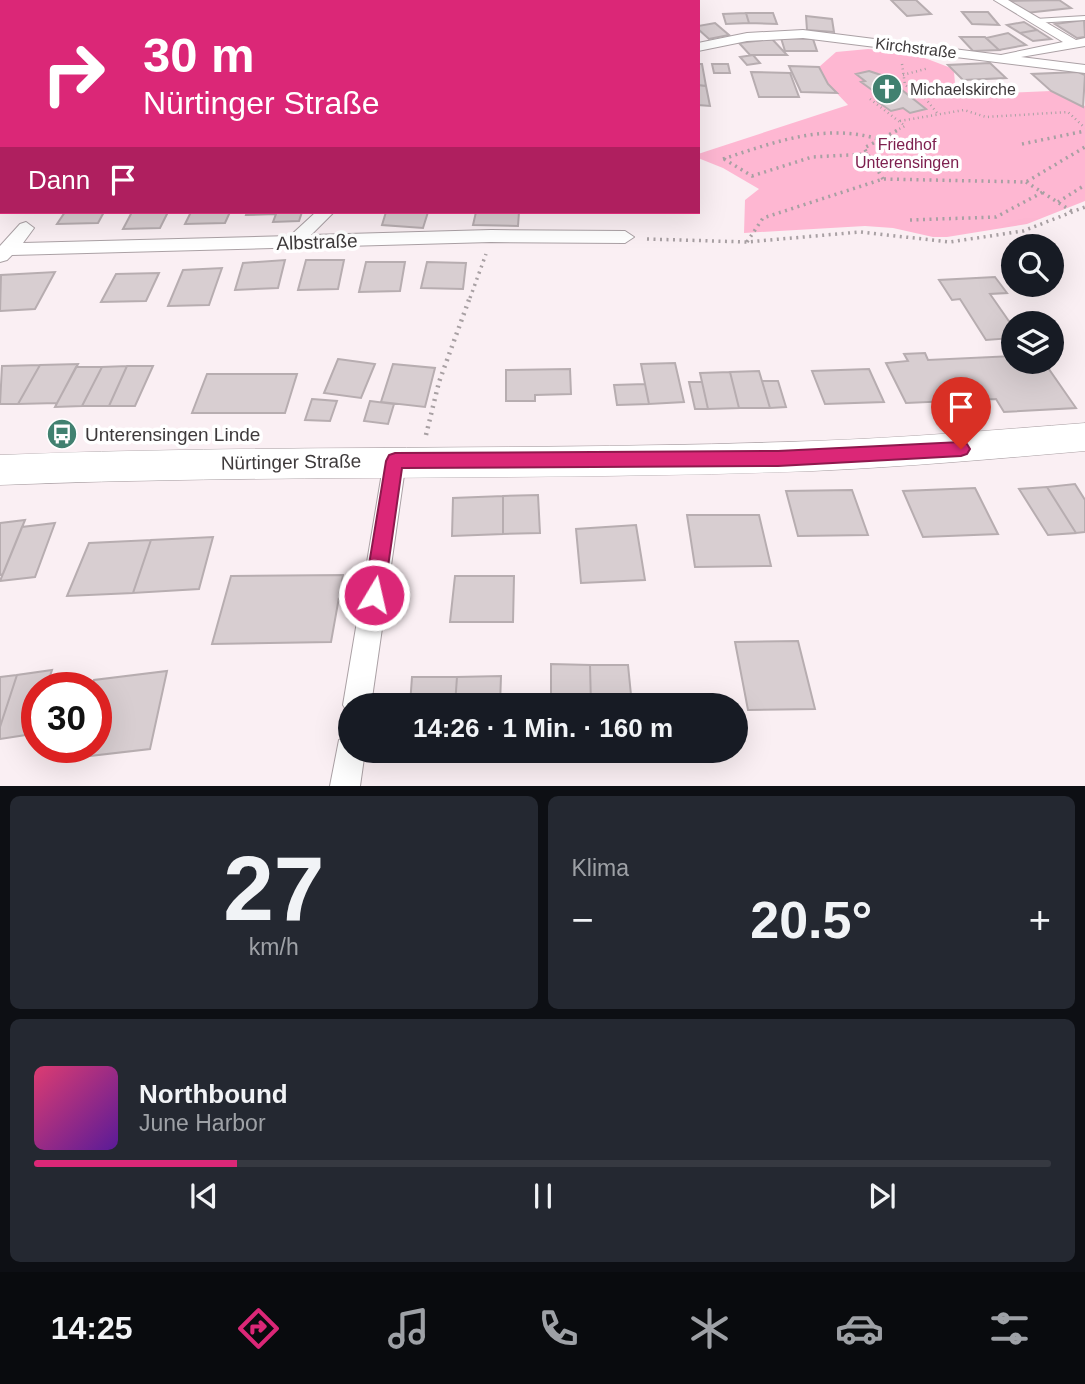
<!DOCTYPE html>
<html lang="de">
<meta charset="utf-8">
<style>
body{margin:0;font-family:Helvetica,sans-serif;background:#242831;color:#f1f3f6;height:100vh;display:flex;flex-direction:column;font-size:26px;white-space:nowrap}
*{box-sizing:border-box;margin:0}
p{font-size:23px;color:#9ea1a6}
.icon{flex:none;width:38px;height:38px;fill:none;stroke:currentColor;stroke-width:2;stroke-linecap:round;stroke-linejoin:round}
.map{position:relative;height:786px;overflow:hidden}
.side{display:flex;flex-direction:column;gap:10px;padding:10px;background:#0d0f14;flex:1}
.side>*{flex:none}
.top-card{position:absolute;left:0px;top:0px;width:700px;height:214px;box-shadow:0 7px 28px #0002;background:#db2777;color:#fff;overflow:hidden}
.fabs{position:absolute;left:1001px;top:234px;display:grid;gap:14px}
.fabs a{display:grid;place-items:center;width:63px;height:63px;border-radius:50%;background:#171b24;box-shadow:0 7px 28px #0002;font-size:35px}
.speed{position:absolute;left:21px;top:672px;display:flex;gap:14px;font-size:35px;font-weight:700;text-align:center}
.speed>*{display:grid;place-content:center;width:91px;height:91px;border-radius:50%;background:#171b24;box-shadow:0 7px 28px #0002;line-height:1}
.speed .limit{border:10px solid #d22;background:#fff;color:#111}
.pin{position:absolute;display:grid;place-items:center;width:60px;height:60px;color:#fff;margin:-72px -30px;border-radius:50% 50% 50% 0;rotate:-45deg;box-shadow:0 0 7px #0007}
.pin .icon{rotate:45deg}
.me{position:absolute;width:77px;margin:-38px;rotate:9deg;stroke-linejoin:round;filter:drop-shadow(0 0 5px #0008)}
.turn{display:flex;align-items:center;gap:24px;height:147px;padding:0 28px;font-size:32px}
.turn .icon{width:91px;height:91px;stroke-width:2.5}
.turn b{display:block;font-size:49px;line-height:60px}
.then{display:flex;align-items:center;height:66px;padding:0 28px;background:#0003;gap:14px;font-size:26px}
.big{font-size:52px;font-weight:800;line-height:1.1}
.side .card{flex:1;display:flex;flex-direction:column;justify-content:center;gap:10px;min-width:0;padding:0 24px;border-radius:10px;background:#242831}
.side .dial{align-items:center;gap:0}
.dial b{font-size:91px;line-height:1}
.song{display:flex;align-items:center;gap:21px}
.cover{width:84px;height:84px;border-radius:10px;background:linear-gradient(135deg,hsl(340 70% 55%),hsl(270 70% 35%))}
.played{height:7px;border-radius:4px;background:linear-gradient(90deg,#db2777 20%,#363941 20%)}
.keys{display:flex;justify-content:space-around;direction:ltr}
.heat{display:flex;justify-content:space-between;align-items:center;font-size:38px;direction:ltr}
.side .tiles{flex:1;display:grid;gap:10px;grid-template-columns:1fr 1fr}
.card:last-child{grid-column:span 2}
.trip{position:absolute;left:338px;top:693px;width:410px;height:70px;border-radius:35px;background:#171b24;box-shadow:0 7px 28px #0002;font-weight:800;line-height:70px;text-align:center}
.tabs{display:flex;height:112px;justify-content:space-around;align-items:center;background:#090b0e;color:#9ea1a6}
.tabs .icon{width:49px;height:49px}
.tabs .selected{color:#db2777}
.tabs b{font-size:32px;color:#f1f3f6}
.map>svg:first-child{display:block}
</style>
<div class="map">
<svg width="1085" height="786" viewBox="0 0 1085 786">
<rect width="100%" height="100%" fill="#faeff3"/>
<path fill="#feb7d2" d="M868,49L909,52L951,68L954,72L956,95L1051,91L1085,106V201L1027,224L947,237H933L893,228L865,226L744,233L745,200L759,189L723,168L698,158V154L848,105L828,84L819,67L836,52Z"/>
<path fill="#d8ced1" stroke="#b7adb0" stroke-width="2" d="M891,0H916L931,14L907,16Z
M1059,0L1071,8L1026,13L1009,1Z
M962,12H988L999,25L972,24Z
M746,13H773L777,24L749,23Z
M746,13L749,23L726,24L723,14Z
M806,16L832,19L834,32L807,30Z
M1084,20L1085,37L1077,38L1055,24Z
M1024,22L1037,30L1020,33L1007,25Z
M715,23L729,35L709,39L698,29V26Z
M1037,30L1051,39L1033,41L1020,33Z
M1008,33L1026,45L999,50L986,38Z
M960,37H985L999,50L973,51Z
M781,38L813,39L817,51H785Z
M772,39L787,55H750L739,43Z
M753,55L760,63L747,65L740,57Z
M990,63L1006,78L963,80L948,65Z
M698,64H702L706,86L698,85Z
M712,64H728L730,73H714Z
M789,66L819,67L828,84L837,93L801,92Z
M869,71L884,76L926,109L910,113L903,108L891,111L878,102L886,100L861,82L865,81L856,74Z
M751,72L790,73L799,97H759Z
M1078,72L1085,75L1083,107L1051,91L1032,74Z
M698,85L706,86L710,106L698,105Z
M65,212H104L98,223L57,224Z
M132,212H168L160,228L123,229Z
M191,212H230L225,223L185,224Z
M247,212H302L299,221L273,222L276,214L246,215Z
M386,212H428L423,228L382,225Z
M476,212H519L518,226L473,225Z
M285,260L278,288L235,290L243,263Z
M306,260H344L338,289L298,290Z
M366,262H405L400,291L359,292Z
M427,262L466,263L463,289L421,288Z
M222,268L209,305L168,306L183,270Z
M55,272L35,309L0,311L1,275Z
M159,273L146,301L101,302L116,274Z
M995,277L1007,293L990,294L1013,327V331H1008L1013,338L986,340L960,299L952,300L939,280Z
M925,353L928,360L1013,356V362H1044L1076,408L1004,412L996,399L906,403L886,363L908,361L904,354Z
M338,359L375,364L361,398L324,393Z
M675,363L684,402L649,404L641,364Z
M78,364L57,403L18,404L40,365Z
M393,364L435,368L425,407L381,402Z
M40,365L18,404H0L2,366Z
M127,366H153L135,406H109Z
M127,366L109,406H82L102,367Z
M76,367H102L82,406L55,407Z
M570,369L571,394L535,395V401H506V370Z
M869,369L884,402L825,404L812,371Z
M759,371L770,408H739L730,372Z
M730,372L739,408L708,409L700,373Z
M207,374H297L285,413H192Z
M762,381H778L786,407L770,408Z
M689,382H702L708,409H695Z
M645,384L649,404L617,405L614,385Z
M312,399L337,401L330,421L305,420Z
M370,401L394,404L388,424L364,421Z
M1075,484L1085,500V532L1076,533L1047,487Z
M1047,487L1076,533L1048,535L1019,489Z
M975,488L998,534L923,537L903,491Z
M852,490L868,535L798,536L786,491Z
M538,495L540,533L503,534V496Z
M503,496V534L452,536L453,498Z
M687,515H759L771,566L695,567Z
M25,520L3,574L0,575V523Z
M55,523L35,577L0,581L22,527Z
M636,525L645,580L581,583L576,529Z
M213,537L199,589L133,593L151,540Z
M151,540L133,593L67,596L89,543Z
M343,575L331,642L212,644L231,576Z
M455,576H514L513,622H450Z
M798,641L815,709L748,710L735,642Z
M551,664L590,665L591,705H551Z
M590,665H628L632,705H591Z
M52,670L46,688H37V720L32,734L0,739V727L17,675Z
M167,671L150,749L72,758L75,747H96V688H92L94,680Z
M17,675L0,727V677Z
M501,676L500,705H455L457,677Z
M412,677H457L455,705H410Z"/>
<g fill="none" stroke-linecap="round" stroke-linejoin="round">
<g stroke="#aba1a5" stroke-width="2">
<path id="lane" d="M1085,16V20L1035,23L1032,21L1035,19Z"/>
</g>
<g stroke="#aba1a5" stroke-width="2">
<path id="street" d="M291,0H304L306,2H293Z
M600,0H612L613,2H601Z
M994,0H1008L1076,40L1085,38V46L1021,57L1085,65V73L803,38L747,41L698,51V43L747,33L803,30L1001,55L1063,42Z
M0,10L2,11V18H0Z
M0,134H2V143H0Z
M316,212H334L311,235L491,230L625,231L634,237L625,243L491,242L12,255L7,260L0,262V246L20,224L26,222L34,228L23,243L290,236Z
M395,451L403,454L406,461L371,705H350V716L343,705L384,461L387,454Z
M350,736V751H365L360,786H330L339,740Z"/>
</g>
<g stroke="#aba1a5" stroke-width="1">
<path id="secondary" d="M1085,423V451C994,459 904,467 813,471C542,481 271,474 0,485V455C271,444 542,451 813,441C904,438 994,430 1085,423Z"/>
</g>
<path stroke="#a8a0a3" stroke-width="2.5" stroke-dasharray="1 3.5" stroke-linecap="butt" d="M902,64L905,85L925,98L938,114
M903,75L929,68
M921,94L948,86
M870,99L905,126L895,131
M900,121L964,110L986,117L1068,112L1085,128"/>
<path stroke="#a8a0a3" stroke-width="3.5" stroke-dasharray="2 4.5" stroke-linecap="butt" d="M1022,144L1085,131
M723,159C775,142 827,122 881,140
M724,159L752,176L812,157L868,154
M883,179L864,148L898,130
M1026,182L1073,212
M1058,202L1085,185
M910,220L996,217L1043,192
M647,239L747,242L860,232L950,242L1023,231L1085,207
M747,242L763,218L883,179L1026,182L1085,147
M470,298L486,254"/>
<path stroke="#a8a0a3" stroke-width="4.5" stroke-dasharray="2 5" stroke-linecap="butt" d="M426,435L439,382L470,297"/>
<use href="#lane" fill="#fff" fill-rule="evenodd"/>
<use href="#street" fill="#fff" fill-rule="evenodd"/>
<use href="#secondary" fill="#fff" fill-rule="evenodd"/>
</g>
<path fill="#db2777" stroke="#8e194d" stroke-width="2" d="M961,442L967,444L970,449L967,454L961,456L778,466L402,468L384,595L381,602L374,605L367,602L364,595L386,461L389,455L395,453L778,451Z"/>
<defs>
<g id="church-disc" transform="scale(1.575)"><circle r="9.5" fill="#418170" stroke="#fff"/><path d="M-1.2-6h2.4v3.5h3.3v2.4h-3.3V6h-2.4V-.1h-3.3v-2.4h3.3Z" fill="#fff"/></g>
<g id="bus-disc" transform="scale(1.575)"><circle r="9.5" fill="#418170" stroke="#fff"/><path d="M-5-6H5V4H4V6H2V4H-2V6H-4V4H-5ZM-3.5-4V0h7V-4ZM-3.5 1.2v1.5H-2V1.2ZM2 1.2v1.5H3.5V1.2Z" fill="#fff"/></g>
</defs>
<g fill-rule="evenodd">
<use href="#church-disc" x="887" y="89"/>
<use href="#bus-disc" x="62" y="434"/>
</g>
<g text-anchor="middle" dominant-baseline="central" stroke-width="7" stroke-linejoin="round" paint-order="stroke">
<g font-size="16" fill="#3e3a3b" stroke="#fff">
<text transform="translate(916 48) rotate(7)">Kirchstraße</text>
</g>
<g font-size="16" fill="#3e3a3b" stroke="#fff" text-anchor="start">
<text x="910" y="89">Michaelskirche</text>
</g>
<g font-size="16" fill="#7e204f" stroke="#fff">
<text x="907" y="144">Friedhof<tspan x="907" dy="18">Unterensingen</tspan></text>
</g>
<g font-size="19" fill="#3e3a3b" stroke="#fff">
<text transform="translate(317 242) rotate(-2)">Albstraße</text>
<text transform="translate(291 462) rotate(-1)">Nürtinger Straße</text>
</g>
<g font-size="19" fill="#3e3a3b" stroke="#fff" text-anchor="start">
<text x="85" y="434">Unterensingen Linde</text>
</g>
</g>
</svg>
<div class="fabs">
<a><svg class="icon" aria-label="search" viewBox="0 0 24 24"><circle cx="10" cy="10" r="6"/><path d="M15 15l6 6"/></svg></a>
<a><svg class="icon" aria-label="layers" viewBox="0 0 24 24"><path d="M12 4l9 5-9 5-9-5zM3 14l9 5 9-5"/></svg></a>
</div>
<div class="speed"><div class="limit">30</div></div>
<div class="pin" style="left:961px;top:449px;background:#d93025"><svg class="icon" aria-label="arrive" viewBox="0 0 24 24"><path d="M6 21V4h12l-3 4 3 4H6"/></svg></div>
<svg class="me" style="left:374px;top:595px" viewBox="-20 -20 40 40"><circle r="17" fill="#db2777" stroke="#fff" stroke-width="3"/><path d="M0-11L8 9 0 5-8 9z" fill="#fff"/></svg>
<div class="trip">14:26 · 1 Min. · 160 m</div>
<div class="top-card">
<div class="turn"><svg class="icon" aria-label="right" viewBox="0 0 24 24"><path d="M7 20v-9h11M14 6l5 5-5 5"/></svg><div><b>30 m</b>Nürtinger Straße</div></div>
<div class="then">Dann<svg class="icon" aria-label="arrive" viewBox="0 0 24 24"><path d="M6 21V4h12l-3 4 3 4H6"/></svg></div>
</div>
</div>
<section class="side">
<div class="tiles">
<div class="card dial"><b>27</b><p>km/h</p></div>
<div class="card"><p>Klima</p>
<div class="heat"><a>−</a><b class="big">20.5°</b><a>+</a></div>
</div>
<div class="card">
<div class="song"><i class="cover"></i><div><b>Northbound</b><p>June Harbor</p></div></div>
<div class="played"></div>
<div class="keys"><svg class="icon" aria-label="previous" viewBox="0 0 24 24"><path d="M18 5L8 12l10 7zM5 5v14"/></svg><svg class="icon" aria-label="pause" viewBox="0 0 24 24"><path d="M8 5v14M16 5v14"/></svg><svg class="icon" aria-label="next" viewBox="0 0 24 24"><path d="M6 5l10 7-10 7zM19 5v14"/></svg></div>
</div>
</div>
</section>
<nav class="tabs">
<b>14:25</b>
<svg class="icon selected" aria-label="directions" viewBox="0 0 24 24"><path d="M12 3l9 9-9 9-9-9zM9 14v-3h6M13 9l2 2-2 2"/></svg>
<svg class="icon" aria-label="music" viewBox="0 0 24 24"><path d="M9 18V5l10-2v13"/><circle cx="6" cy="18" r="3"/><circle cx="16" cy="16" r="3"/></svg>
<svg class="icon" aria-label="phone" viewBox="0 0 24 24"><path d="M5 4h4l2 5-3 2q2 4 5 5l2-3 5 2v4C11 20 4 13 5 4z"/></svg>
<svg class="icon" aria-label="climate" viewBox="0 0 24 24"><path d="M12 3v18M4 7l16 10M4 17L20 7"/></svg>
<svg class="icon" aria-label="car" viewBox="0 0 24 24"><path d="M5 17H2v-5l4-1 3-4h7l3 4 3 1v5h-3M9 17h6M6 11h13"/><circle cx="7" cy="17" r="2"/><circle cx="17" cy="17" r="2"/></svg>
<svg class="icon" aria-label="filters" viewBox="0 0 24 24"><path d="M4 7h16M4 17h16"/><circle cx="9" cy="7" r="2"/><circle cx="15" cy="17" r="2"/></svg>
</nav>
